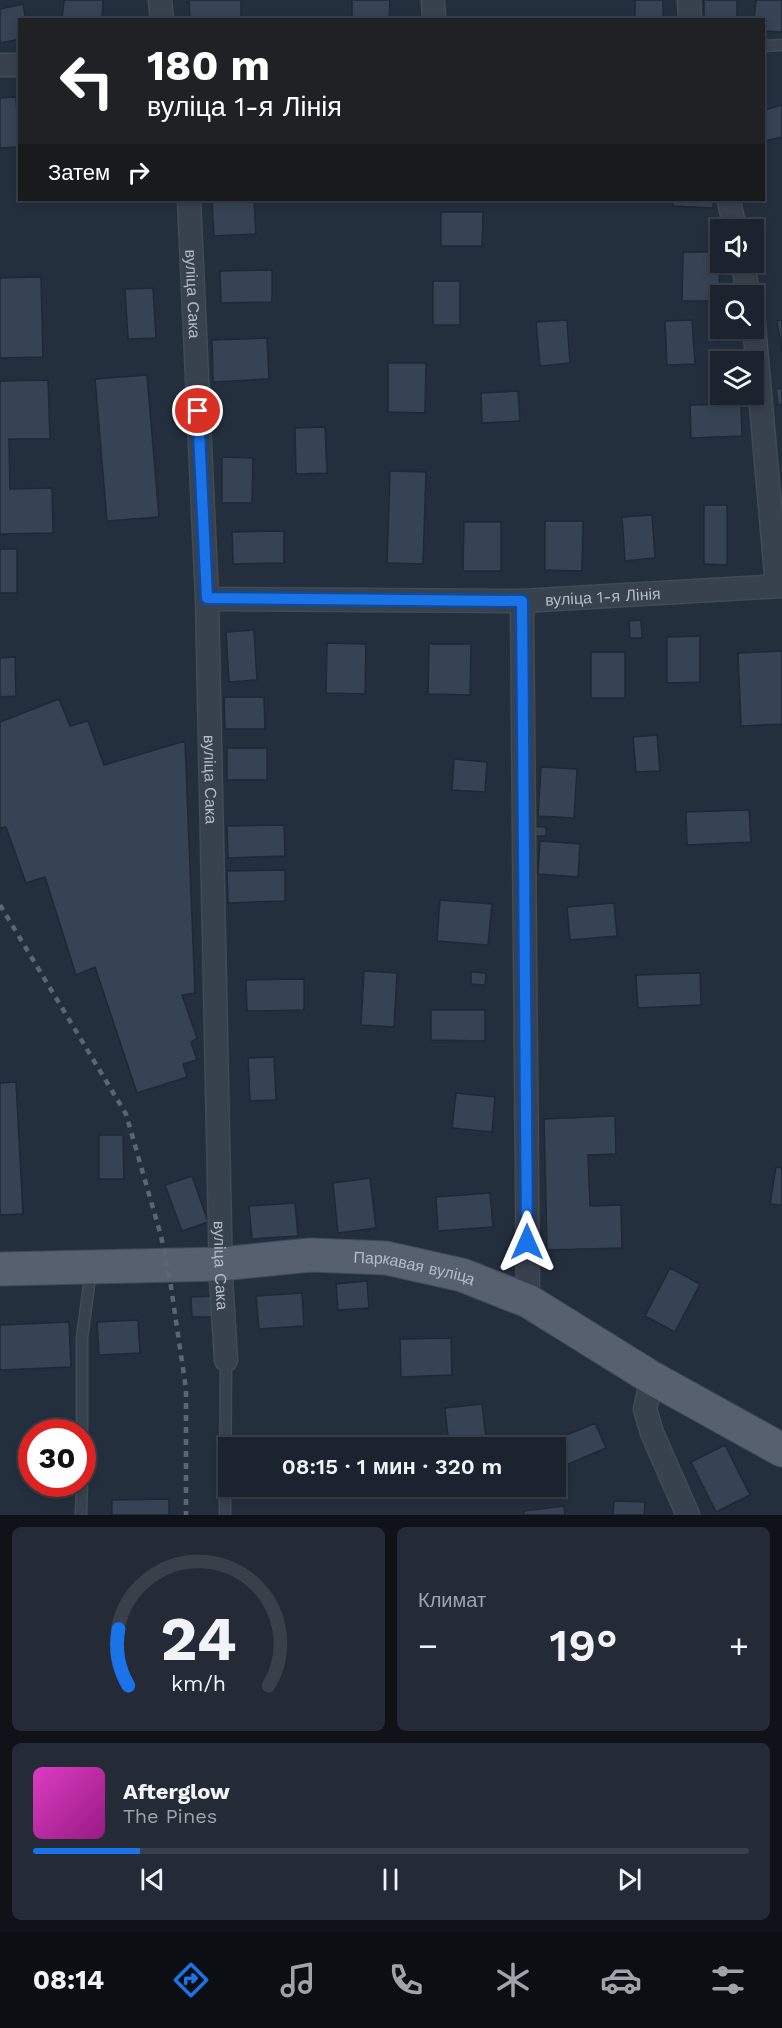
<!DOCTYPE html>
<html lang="ru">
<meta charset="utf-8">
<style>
body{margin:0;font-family:"Work Sans",sans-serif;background:#242b36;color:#f1f3f6;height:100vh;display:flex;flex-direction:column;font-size:22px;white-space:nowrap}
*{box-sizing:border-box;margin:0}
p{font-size:20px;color:#a0a4aa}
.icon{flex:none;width:33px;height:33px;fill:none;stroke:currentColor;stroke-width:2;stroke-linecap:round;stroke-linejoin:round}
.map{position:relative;height:1515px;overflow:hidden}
.drawer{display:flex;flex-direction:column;gap:12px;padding:12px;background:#0f1319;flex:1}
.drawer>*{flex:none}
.guide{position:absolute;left:18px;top:18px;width:747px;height:183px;border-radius:0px;box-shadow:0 3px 9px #0003,0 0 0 2px #39404a;background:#202124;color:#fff;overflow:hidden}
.buttons{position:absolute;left:710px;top:219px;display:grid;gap:12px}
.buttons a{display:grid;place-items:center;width:54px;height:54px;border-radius:0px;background:#1b232e;box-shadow:0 3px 9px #0003,0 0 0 2px #39404a;font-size:30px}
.speed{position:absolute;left:18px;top:1419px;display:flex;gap:12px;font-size:30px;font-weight:700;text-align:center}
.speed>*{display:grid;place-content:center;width:78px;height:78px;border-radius:50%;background:#1b232e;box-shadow:0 3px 9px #0003,0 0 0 2px #39404a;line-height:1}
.speed .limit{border:9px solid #d22;background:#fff;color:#111}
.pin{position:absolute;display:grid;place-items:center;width:51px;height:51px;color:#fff;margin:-26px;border:3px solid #fff;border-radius:50%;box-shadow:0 2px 6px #0007}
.me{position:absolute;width:66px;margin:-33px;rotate:0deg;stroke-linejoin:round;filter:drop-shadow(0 0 4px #0008)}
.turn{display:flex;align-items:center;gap:21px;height:126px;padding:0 30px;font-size:27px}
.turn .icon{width:78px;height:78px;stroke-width:2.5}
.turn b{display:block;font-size:42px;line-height:51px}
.then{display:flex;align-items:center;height:57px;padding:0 30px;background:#0003;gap:12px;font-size:22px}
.big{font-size:45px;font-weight:600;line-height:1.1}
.drawer .card{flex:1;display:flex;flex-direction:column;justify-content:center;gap:9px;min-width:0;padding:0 21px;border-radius:9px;background:#242b36}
.drawer .dial{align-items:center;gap:0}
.dial svg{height:156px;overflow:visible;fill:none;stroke:#39404a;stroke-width:7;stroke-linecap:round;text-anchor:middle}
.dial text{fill:#f1f3f6;stroke:none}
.song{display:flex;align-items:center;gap:18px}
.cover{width:72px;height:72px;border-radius:9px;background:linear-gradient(135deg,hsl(310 70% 55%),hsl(310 70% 35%))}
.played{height:6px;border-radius:3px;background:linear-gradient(90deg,#1a73e8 15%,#39404a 15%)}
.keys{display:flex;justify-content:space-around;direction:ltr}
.heat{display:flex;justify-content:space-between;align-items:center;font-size:33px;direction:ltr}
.drawer .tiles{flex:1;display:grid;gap:12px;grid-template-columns:1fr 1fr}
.card:last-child{grid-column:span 2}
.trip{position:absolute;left:218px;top:1437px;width:348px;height:60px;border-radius:0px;background:#1b232e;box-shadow:0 3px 9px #0003,0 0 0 2px #39404a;font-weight:600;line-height:60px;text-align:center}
.dock{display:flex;height:96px;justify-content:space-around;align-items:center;background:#0b0e12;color:#a0a4aa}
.dock .icon{width:42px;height:42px}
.dock .current{color:#1a73e8}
.dock b{font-size:27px;color:#f1f3f6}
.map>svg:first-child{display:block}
</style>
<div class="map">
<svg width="782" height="1515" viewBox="0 0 782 1515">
<rect width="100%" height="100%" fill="#242f3e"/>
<path fill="#364354" stroke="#1f2835" stroke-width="1.5" d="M64,0H103L102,20H62Z
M189,0H241V20H190Z
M352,0H390L389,20H352Z
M635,0H663V20H635Z
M704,0H737V20H704Z
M756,0H782V32L764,31V20H754Z
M23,4L26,20H20V39L0,43V9Z
M16,97L19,147L0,148V98Z
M782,105V137L764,141V110Z
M212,200H254L256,234L214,236Z
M673,200H713V208L673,206Z
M441,212H483L482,246H441Z
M683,252H720L719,301H682Z
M272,270V302L221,303L220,271Z
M41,277L43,357L0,358V278Z
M433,281H460V325H433Z
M153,288L156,338L128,339L125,289Z
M567,320L570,363L540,366L536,322Z
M692,320L695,364L667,365L665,321Z
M782,320V351L777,321Z
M267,338L269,379L213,382L212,340Z
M388,363H426L425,413L388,412Z
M147,375L159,517L107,521L95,379Z
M48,380L50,439H9L10,489L52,488L53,533L0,534V381Z
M782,388V404L778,405L776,389Z
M518,391L520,421L482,423L481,393Z
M741,404L742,436L691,438L690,405Z
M325,427L327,473L296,474L295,428Z
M222,457L253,458L252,503H222Z
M390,471L426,472L423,564L387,563Z
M704,505H727V565L704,564Z
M652,515L655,558L625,561L622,517Z
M545,521H583L582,571L545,570Z
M464,522H501V571H463Z
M284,531V563L233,564L232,532Z
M0,549H17V593H0Z
M641,620L642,638H630L629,621Z
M254,630L257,680L229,682L226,632Z
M700,636V682L667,683V637Z
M327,643L366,644L365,694L326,693Z
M429,644H471L470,695L428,694Z
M782,651V724L741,726L738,653Z
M591,652H625V698H591Z
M15,657L16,696L0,697V658Z
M224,697H264L265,729H225Z
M59,699L70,726L88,721L104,765L185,741L195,993L182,995L197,1038L191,1042L197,1060L183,1064L187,1077L137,1093L95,967L76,975L45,877L26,883L6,827L0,828V722Z
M657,735L660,771L636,772L633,737Z
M227,748H267V780H227Z
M454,759L487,762L485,792L452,790Z
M541,767L577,769L574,818L538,816Z
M749,810L751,842L687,845L686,812Z
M284,825L285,856L228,858L227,826Z
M529,826L546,827V836H529Z
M540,841L580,844L578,877L538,874Z
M285,870V901L228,903L227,871Z
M440,900L492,904L488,945L437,941Z
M614,903L617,936L570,940L567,907Z
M364,971L397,973L394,1027L361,1025Z
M471,972L486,973L485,985L471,984Z
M700,973L701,1005L638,1008L636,975Z
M304,979V1010L247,1011L246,980Z
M431,1010H485V1041L431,1040Z
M274,1057L276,1100L250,1101L248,1058Z
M16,1082L23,1214L0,1215V1083Z
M456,1093L495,1097L492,1132L452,1128Z
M615,1116L616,1154L588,1155L590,1206L621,1205L622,1248L547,1250L544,1119Z
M99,1135H123L124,1179H99Z
M776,1167L782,1168V1205L770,1204Z
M192,1176L208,1222L182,1231L165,1185Z
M370,1178L376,1228L338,1233L333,1183Z
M490,1193L493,1227L438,1231L436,1197Z
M295,1203L298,1236L252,1239L249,1206Z
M670,1268L700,1284L675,1332L645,1316Z
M367,1281L369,1308L338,1310L336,1284Z
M302,1293L304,1326L259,1329L256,1296Z
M213,1296L214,1317H192L191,1297Z
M138,1320L140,1353L99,1355L97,1322Z
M69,1322L71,1367L0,1370V1325Z
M451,1338L452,1375L401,1377L400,1339Z
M482,1404L487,1448H449L445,1408Z
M595,1423L606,1448L559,1468L555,1448H550L548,1443Z
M725,1445L750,1495L716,1512L691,1462Z
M169,1499V1515H112V1500Z
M614,1501L645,1502L644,1515H613Z
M564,1506L565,1515H524V1511Z"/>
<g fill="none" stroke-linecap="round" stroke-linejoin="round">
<g stroke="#414a57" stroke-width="13">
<path id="service" d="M764,46L782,45
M82,1432V1338L91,1270
M81,1515L82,1484
M225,1515L226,1360"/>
</g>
<g stroke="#414a57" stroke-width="25">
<g id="minor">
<path d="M160,0L162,20"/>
<path d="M433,0L434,20"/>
<path d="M689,0L690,20"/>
<path d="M0,65H20"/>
<path id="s1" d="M189,200L207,599L221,1278L226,1360"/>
<path d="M729,200L735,230"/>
<path d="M742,262L749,296"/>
<path d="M753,314L777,586"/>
<path id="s2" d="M207,599L522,601L782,586"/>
<path d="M522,601L528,1301"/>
<path d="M652,1378L645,1409L652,1433L688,1515"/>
</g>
</g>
<g stroke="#414a57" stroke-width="35">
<g id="primary">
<path id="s3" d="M0,1269L221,1264L310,1255L386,1258L462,1275L528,1301L652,1378L782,1450"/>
</g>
</g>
<use href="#service" stroke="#38414e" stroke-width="10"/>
<use href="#minor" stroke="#38414e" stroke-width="22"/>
<use href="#primary" stroke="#56606e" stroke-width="33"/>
<path stroke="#5a6575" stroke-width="4.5" stroke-dasharray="6 6" stroke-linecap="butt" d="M0,905L126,1114L161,1236L170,1280L186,1389V1515"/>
</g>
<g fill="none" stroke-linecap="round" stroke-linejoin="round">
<g stroke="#114b97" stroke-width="15">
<path id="route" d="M198,411L207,598L522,601L527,1242"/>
</g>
<use href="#route" stroke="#1a73e8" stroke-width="10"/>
</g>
<g text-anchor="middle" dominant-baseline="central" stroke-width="6" stroke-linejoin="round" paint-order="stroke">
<g font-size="16" fill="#b4bcc9" stroke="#1d2633">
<text stroke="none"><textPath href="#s1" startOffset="94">вуліца Сака</textPath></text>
<text stroke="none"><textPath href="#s2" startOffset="396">вуліца 1-я Лінія</textPath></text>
<text stroke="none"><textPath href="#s1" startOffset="580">вуліца Сака</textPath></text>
<text stroke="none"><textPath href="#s1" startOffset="1066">вуліца Сака</textPath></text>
<text stroke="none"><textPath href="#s3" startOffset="416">Паркавая вуліца</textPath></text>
</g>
</g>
</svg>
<div class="buttons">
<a><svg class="icon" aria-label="sound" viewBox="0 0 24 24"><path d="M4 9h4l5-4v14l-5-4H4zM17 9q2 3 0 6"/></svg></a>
<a><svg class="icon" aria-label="search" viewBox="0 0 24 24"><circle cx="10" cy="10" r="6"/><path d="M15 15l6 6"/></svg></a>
<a><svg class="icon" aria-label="layers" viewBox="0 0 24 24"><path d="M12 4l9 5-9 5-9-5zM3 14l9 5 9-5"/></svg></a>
</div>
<div class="speed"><div class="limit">30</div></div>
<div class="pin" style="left:198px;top:411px;background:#d93025"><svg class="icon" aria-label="arrive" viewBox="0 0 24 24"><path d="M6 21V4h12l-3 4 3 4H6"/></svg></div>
<svg class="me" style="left:527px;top:1242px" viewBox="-20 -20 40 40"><path d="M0-17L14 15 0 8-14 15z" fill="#1a73e8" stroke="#fff" stroke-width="4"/></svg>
<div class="trip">08:15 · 1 мин · 320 m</div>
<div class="guide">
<div class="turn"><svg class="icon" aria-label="left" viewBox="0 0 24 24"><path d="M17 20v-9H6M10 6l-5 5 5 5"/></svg><div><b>180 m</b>вуліца 1-я Лінія</div></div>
<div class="then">Затем<svg class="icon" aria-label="right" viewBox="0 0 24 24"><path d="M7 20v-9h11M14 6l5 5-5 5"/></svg></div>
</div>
</div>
<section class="drawer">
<div class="tiles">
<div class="card dial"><svg viewBox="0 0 100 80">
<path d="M14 69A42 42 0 1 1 86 69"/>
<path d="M14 69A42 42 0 0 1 9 40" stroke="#1a73e8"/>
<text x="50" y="56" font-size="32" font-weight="700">24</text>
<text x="50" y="72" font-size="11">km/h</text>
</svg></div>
<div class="card"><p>Климат</p>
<div class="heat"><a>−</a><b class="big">19°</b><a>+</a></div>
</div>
<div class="card">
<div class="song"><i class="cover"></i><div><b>Afterglow</b><p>The Pines</p></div></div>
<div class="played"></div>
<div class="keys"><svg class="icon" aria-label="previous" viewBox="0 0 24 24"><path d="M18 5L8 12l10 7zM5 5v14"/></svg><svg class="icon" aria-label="pause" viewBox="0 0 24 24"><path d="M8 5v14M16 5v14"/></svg><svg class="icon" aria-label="next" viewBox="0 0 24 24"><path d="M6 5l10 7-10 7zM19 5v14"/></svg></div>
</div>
</div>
</section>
<nav class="dock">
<b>08:14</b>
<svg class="icon current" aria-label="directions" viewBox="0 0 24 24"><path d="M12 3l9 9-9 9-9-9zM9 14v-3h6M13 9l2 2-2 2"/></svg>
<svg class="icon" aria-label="music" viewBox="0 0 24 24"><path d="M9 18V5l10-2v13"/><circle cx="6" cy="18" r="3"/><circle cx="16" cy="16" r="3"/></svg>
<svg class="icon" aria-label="phone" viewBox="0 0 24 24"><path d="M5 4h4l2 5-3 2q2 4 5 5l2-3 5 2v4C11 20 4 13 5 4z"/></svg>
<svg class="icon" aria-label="climate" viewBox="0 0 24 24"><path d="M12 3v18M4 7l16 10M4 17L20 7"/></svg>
<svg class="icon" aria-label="car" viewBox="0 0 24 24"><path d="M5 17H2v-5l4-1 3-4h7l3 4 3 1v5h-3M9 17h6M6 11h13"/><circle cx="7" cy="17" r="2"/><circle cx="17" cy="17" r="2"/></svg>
<svg class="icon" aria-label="filters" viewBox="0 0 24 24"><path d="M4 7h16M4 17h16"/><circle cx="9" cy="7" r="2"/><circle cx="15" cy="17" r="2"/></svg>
</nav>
